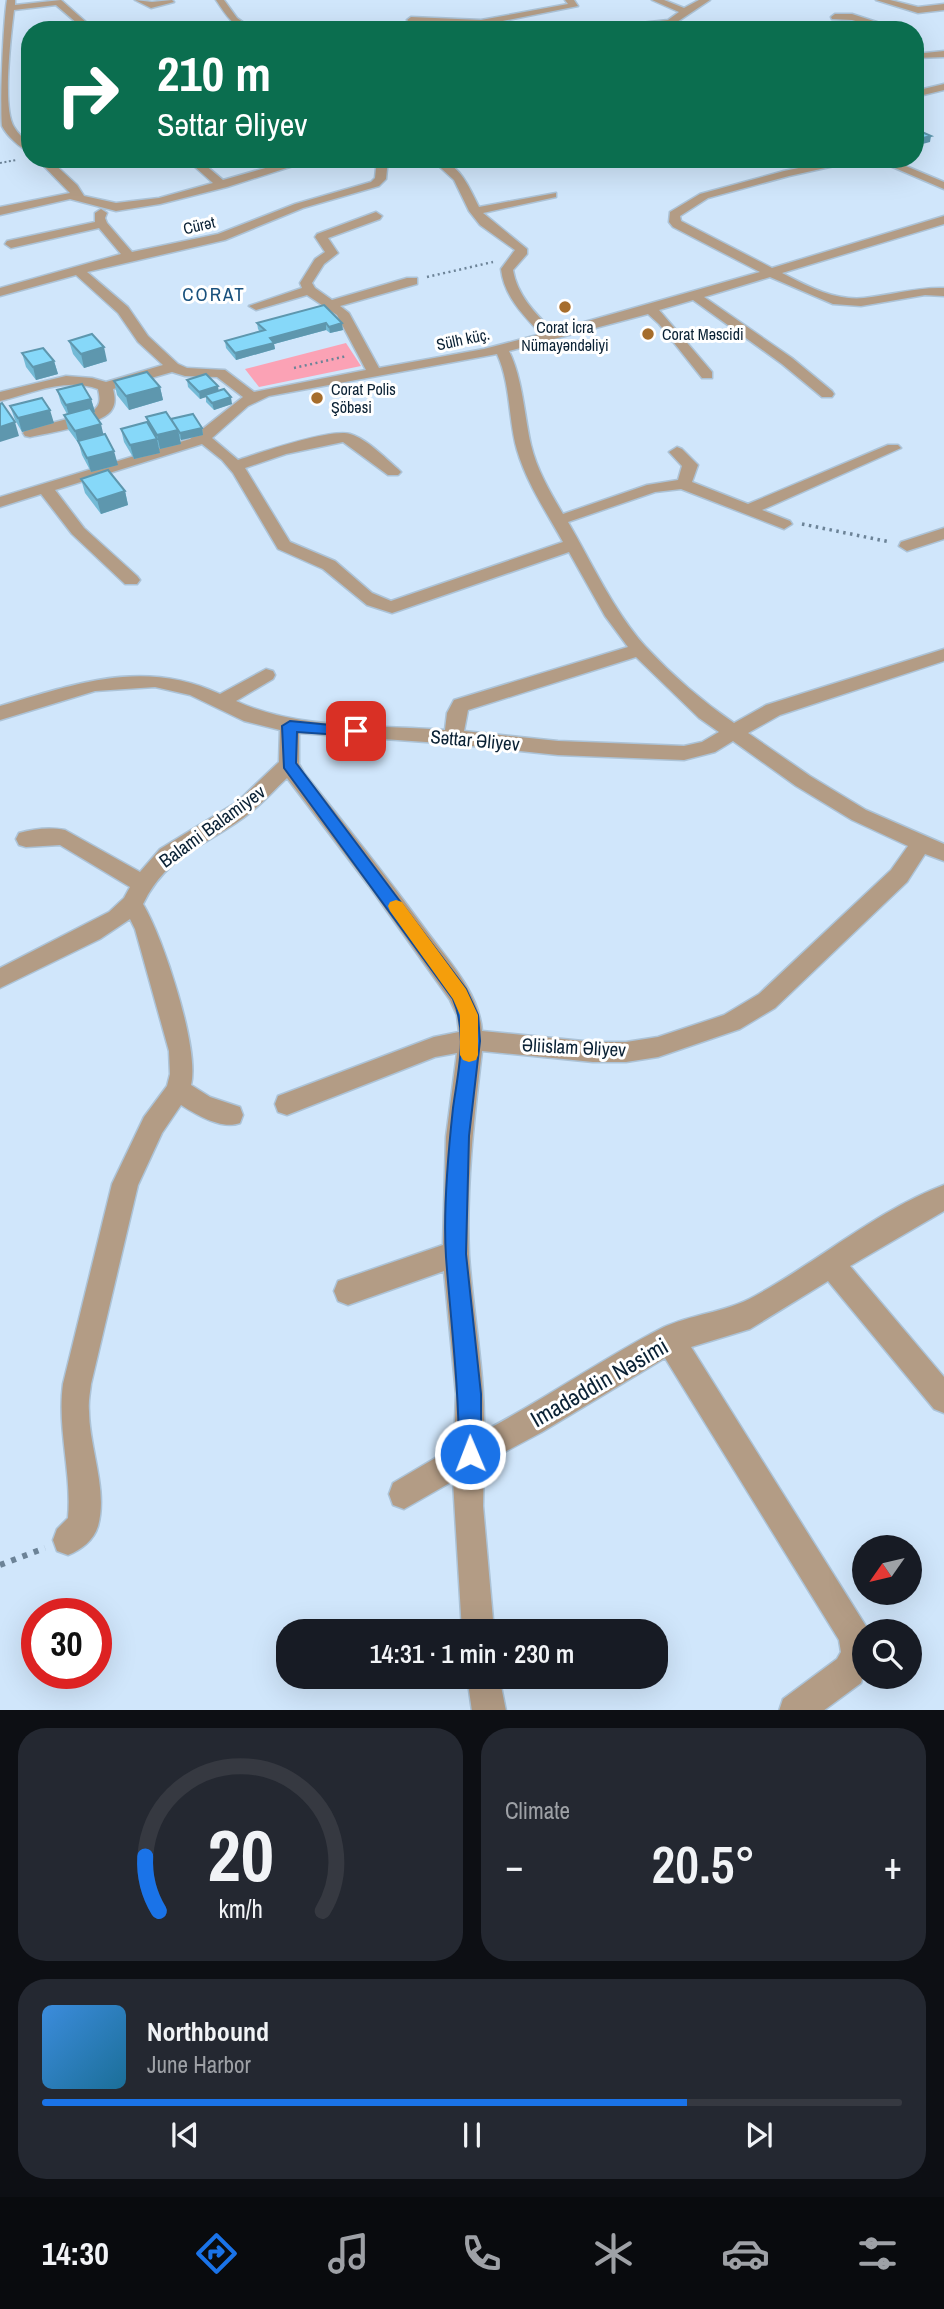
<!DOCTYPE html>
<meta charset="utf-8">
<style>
body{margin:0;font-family:"Archivo Narrow",sans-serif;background:#242831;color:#f1f3f6;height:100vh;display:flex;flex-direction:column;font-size:26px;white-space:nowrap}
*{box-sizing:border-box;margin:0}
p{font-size:23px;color:#9ea1a6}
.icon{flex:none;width:38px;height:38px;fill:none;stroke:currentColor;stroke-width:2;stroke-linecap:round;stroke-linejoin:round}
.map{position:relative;height:1710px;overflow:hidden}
.drawer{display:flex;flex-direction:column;gap:18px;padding:18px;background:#0d0f14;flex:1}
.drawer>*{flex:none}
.banner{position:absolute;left:21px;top:21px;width:903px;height:147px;border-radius:28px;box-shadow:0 7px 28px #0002;background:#0b6e4f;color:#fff;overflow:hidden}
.needle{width:46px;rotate:236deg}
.controls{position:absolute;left:852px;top:1535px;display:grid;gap:14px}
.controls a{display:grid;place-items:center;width:70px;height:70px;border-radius:50%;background:#171b24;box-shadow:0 7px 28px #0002;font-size:35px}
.speed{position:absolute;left:21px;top:1598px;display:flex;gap:14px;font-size:35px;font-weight:700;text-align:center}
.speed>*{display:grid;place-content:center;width:91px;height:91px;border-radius:50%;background:#171b24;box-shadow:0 7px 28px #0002;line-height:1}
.speed .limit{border:10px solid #d22;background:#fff;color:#111}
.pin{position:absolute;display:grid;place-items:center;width:60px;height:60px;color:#fff;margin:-30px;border-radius:14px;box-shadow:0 4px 10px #0006}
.me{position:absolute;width:77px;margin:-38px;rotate:359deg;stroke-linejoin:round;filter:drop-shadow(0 0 5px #0008)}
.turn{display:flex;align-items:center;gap:24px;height:147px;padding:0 21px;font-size:32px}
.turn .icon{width:91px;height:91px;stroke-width:2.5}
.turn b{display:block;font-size:49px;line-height:60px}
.big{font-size:52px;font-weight:600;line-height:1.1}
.drawer .card{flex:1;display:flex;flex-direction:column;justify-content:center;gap:10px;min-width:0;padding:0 24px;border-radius:28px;background:#242831}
.drawer .dial{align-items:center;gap:0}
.dial svg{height:182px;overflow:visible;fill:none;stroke:#363941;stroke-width:7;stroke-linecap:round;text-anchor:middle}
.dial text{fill:#f1f3f6;stroke:none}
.song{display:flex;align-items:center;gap:21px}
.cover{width:84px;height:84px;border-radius:10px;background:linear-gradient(135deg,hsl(210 70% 55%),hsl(200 70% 35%))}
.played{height:7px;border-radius:4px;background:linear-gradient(90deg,#1a73e8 75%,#363941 75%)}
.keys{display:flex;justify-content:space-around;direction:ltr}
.heat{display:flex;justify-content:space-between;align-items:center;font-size:38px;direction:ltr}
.drawer .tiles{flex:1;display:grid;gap:18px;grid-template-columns:1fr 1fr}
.card:last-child{grid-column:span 2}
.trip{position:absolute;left:276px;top:1619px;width:392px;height:70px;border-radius:28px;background:#171b24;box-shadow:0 7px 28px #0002;font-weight:600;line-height:70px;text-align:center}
.tabs{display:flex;height:112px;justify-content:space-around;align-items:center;background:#090b0e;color:#9ea1a6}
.tabs .icon{width:49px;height:49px}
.tabs .current{color:#1a73e8}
.tabs b{font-size:32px;color:#f1f3f6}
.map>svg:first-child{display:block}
</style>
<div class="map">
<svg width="944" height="1711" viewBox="0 0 944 1711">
<rect width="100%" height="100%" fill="#d0e6fb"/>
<path fill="#fba2b5" d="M346,343L361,366L259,387L245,369Z"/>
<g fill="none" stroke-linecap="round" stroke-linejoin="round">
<g stroke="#acc3d7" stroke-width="3">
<path id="minor" d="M7,0H15V5L61,0L95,30H85L56,5L14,10C11,34 2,108 14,127C18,134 24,139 30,143V152C20,148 7,136 2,126C0,105 3,25 7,0Z
M135,0L152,2L172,0L174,2L151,8Z
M216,0H224L237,18L254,30C234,30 227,16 216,0Z
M565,0H574L578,6L488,24L494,30H484L479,26L411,23L407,20L411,17L481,20L568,4Z
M652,0H664L684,8L699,0H710L677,22L685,30H675L669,25L610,30L614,26L668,20L679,12Z
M876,0H890L918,7L944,4V10L918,13Z
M835,14H852L892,27L887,30L852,20L832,19L831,17Z
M944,51V57L915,58V54Z
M944,84V90L915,97V91Z
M37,159H49L77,185L84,196L116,203L159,198L213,183L186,159H198L223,180L297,159H315L227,187L160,204L116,211L70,199L0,215V207L70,193Z
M377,159H388L386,179L379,186L303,208L225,240L87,272L128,307L148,336L178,364L187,368L225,370L254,392L366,370L337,315L307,295L256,310L249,306L302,288L300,283L315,259L325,252L315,237L317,234L376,212L382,216L380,219L328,238L338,253L324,264L312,283L315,288L332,300L407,278H417V284L340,306L349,313L379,368L484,349L541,334C523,315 504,296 501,269L515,250L480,225L469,211L454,180L431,159C458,159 468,185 479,207L556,193V197L483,213L527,249V254L513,270C517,295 535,313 553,331L760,272L673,227L669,222L670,212L700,194L784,171L842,159H866L789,176L708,198L680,216L681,221L772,268L944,216V224L782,273C807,286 835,301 864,298C891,295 916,287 944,288V296L925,295L861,306L833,304L770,277L704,297L792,358L832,391L834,394L832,397H822L782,364L693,300L659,310L712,372V378H702L659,324L648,314L509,351C523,380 524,414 531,445C537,470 550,492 563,514L647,485L678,480L682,466L669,452L677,447L682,449L698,465L692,482L748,504L888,445H898L901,448L762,510L790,521L792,524L784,529L681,489L655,492L568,522C592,563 613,610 645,646C671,674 703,702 734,723L766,705L944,649V661L780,715L748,733L810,776L866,810L944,844V861L925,854L907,882L775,1008L740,1029L658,1057L626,1062H593L482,1051C474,1118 466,1187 469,1255C473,1314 485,1372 484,1431C544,1400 600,1360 660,1329C690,1314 725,1313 755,1296C819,1261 876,1211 944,1185V1211L850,1266L944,1377V1413L934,1409L828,1281L750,1329L691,1347L869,1631H864V1673L861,1683L823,1711H779L783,1699L837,1659L841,1652L839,1640L665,1358L542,1432L484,1463L483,1506L494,1631H462L453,1481L404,1509L393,1505L389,1494L393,1483L454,1447L456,1394L444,1271L348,1305L338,1301L334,1291L338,1281L443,1245L446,1137L457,1053L435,1057L287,1115L278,1112L275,1104L278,1096L434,1037L459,1032L457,1015L450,1000L369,886L287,778C275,789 264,802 251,812C210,845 168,852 143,904C163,937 200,1049 191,1085L210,1097L240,1107L243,1115L240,1123C222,1130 197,1115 181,1105L162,1133L138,1185L91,1384C90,1393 88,1402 89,1411C89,1448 108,1489 98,1526C94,1540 81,1550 68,1555L57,1551L53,1540L57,1529L68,1518C72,1473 57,1429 63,1384L112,1184L144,1117L167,1086L170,1074L169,1051L135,929L130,919L100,939L0,988V968L109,912L124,898L130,887L60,845L26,847L19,845L16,839L19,833C33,829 50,827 65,830L140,872L160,849L237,802L279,762L280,730L244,721L190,695L155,687L95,691L0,720V706C76,684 143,658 220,694L266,669L273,671L275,675L273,679L236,701C298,730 378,725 445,730L447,713L454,700L628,647L605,616L569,552L398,611L392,613L367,605L323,569L278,549L233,473L222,460L202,444L55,490L84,528L137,576L140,580L137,584H125L72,534L41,494L0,507V497L190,439L243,397L217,377L185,376L172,372L113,389C115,397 116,404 111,411C100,425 48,433 30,437L25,436L23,433L25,430L90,413C100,406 101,402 98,389C65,377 33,393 0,401V392L66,376L92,378L106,382L163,365L138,342L118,313L76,275L0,296V288L121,254L99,228L11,248L5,244L7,241L95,222V213L101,209L107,213L105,218L107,223L132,252L218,234L295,204L371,182L375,178ZM497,354C511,384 508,419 517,450C527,484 547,513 563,542L391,601L372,593L335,561L290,542L245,468L286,454L343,442L388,475H398L401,472L398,469C384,457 367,439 350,434C331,428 259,453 238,460L212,438L248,406L269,396ZM636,657L699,718L719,732L702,742L684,746L558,741L464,731L468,710ZM299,733L454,744L558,755L684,760L715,752L733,741L796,786L852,820L908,846L891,870L759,994L724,1015L658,1037L626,1042H593L482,1031C479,991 445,957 422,925C384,873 344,823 304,773L299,764Z
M642,159H654L657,162L651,165Z
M874,159H889L944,182V189Z
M944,528V539L907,551L899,546L901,542Z
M467,1676H499L506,1711H472Z"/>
</g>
<path stroke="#6c8397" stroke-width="2" stroke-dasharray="2 2.5" stroke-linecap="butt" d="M0,163L16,160"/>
<path stroke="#6c8397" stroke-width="2.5" stroke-dasharray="2 3.5" stroke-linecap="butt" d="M427,277L493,262
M294,368L347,356"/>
<path stroke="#6c8397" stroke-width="3.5" stroke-dasharray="2.5 4.5" stroke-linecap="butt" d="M802,524L890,542"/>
<path stroke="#6c8397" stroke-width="6" stroke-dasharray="5 7" stroke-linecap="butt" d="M0,1565L45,1548"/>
<use href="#minor" fill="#b39c85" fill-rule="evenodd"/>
</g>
<path fill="#73bad6" d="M324,305L343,330L330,333L326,330L274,344L275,349L236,360L226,348L225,341L260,332L258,329L257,323Z
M69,341L107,361L84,368L73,354Z
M22,353L54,361L58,374L36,380L26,367Z
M187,380L218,391L232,404L214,410L206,402V397L200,399L188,387Z
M114,381L160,387L163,400L129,410L117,395Z
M57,390L91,399L95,412L93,413L118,465L91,472L82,455L79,444L68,429L64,415L67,414L61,403Z
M10,406L54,423L22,432L15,420Z
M146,417L202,428L203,435L181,440L179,438L181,444L160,449L158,446L160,453L134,459L124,442L121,429L148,423Z
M81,479L125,491L128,505L101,514L85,493Z"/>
<path fill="#5e97ae" d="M931,136L930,142L915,146V140Z
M326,323V330L274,344L275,349L236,360L235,353L270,338Z
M342,323L343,330L330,333L329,327Z
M104,347L107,361L84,368L81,354Z
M54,361L58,374L36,380L33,367Z
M218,386L219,393L205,395L206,397L200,399L199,392Z
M160,387L163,400L129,410L126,396Z
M231,397L232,404L214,410L212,403Z
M91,399L95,412L70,419L66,405Z
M50,410L54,423L22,432L18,418Z
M15,422L19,436L0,442V427Z
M101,424L104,437L78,441L79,445L75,431Z
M202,428L203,435L181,440L180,433Z
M178,430L181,444L160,449L157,435Z
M157,439L160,453L134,459L130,445Z
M114,451L118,465L91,472L87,458Z
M125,491L128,505L101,514L97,500Z"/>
<path fill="#86d8f9" stroke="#5e97ae" stroke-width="2" d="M915,129L931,136L915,140Z
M324,305L342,323L329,327L326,323L270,338L274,343L235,353L225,341L265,330L257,323Z
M92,334L104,347L81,354L69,341Z
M43,348L54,361L33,367L22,353Z
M147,372L160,387L126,396L114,381Z
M206,374L218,386L199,392L187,380Z
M82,384L91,399L66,405L57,390Z
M224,389L231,397L212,403L205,395Z
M42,398L50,410L18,418L10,406Z
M2,403L15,422L0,427V404Z
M90,408L101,424L75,431L64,415Z
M166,412L178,430L157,435L146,417Z
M193,414L202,428L180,433L171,419Z
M147,422L157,439L130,445L121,429Z
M105,434L114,451L87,458L78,441Z
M108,470L125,491L97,500L81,479Z"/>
<path fill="#1a73e8" stroke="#114b97" stroke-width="2" d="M290,721L361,728L364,731L356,736L297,732L296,763L466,989L478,1015L480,1041L469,1136L466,1254L481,1394V1454L478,1462L470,1465L462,1462L459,1454C459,1388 451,1323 446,1257C443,1212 448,1154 453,1108C458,1071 468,1034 453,999L284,768L282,726Z"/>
<path fill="#f59e0b" d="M396,900L402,902L466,989L478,1015V1055L476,1060L469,1062L463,1060L460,1055V1015L453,999L390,911L388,906L390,902Z"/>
<g fill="#a66d2c" stroke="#fff" stroke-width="2.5">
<circle cx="565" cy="307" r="7"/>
<circle cx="648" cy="334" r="7"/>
<circle cx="317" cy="398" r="7"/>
</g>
<g text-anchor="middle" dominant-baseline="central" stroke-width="6" stroke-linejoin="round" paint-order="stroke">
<g font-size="16" fill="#0a2134" stroke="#fff">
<text transform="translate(199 225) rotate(-13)">Cürət</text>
<text transform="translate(463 339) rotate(-12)">Sülh küç.</text>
</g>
<g font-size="16" fill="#0a2134" stroke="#fff" text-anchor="start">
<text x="565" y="327" text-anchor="middle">Corat İcra<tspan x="565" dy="18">Nümayəndəliyi</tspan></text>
<text x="662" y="334">Corat Məscidi</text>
<text x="331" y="389">Corat Polis<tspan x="331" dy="18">Şöbəsi</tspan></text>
</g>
<g font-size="19" letter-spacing="2" fill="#18507c" stroke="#fff">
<text x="214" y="294">CORAT</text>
</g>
<g font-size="19" fill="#0a2134" stroke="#fff">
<text transform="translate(475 740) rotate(5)">Səttar Əliyev</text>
<text transform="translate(212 826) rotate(-36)">Balami Balamiyev</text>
<text transform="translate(574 1047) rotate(3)">Əliislam Əliyev</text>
</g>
<g font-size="23" fill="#0a2134" stroke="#fff">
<text transform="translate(599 1382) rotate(-30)">Imadəddin Nəsimi</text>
</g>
</g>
</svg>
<div class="controls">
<a><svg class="needle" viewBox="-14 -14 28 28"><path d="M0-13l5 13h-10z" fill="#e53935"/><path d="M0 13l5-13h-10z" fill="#9ea1a6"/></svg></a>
<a><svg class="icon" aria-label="search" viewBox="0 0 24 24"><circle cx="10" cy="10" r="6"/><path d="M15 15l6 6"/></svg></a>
</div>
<div class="speed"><div class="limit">30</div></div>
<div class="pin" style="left:356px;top:731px;background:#d93025"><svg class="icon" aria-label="arrive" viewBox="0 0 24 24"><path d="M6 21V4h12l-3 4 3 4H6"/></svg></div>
<svg class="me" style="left:470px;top:1454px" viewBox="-20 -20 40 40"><circle r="17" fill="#1a73e8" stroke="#fff" stroke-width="3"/><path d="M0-11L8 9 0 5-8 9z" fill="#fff"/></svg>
<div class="trip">14:31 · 1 min · 230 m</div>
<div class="banner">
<div class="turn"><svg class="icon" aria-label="right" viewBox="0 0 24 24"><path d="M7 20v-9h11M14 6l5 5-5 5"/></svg><div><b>210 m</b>Səttar Əliyev</div></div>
</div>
</div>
<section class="drawer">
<div class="tiles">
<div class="card dial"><svg viewBox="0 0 100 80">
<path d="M14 69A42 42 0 1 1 86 69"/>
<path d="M14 69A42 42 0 0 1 8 45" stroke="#1a73e8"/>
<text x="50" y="56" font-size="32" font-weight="700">20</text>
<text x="50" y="72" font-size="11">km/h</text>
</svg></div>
<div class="card"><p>Climate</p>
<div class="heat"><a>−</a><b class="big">20.5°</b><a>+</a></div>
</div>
<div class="card">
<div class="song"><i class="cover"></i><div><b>Northbound</b><p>June Harbor</p></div></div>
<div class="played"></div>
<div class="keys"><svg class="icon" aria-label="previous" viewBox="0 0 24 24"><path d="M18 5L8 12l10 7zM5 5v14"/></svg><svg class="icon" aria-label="pause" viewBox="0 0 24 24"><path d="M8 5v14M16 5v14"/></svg><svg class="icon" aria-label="next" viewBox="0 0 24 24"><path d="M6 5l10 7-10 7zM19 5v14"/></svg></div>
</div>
</div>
</section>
<nav class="tabs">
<b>14:30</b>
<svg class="icon current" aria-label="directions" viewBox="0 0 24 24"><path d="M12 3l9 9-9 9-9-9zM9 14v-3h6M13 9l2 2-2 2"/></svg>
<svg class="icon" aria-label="music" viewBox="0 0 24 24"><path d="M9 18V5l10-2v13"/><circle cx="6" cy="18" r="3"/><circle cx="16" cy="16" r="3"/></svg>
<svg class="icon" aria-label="phone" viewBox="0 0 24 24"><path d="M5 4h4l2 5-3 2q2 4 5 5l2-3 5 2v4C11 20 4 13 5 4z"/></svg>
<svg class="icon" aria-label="climate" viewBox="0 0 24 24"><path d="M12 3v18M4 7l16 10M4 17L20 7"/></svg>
<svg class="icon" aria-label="car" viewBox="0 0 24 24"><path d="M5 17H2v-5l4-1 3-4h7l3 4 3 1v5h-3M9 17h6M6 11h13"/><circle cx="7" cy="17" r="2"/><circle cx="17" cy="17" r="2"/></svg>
<svg class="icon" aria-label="filters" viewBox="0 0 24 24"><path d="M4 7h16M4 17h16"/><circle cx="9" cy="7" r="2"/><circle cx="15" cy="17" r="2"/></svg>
</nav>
